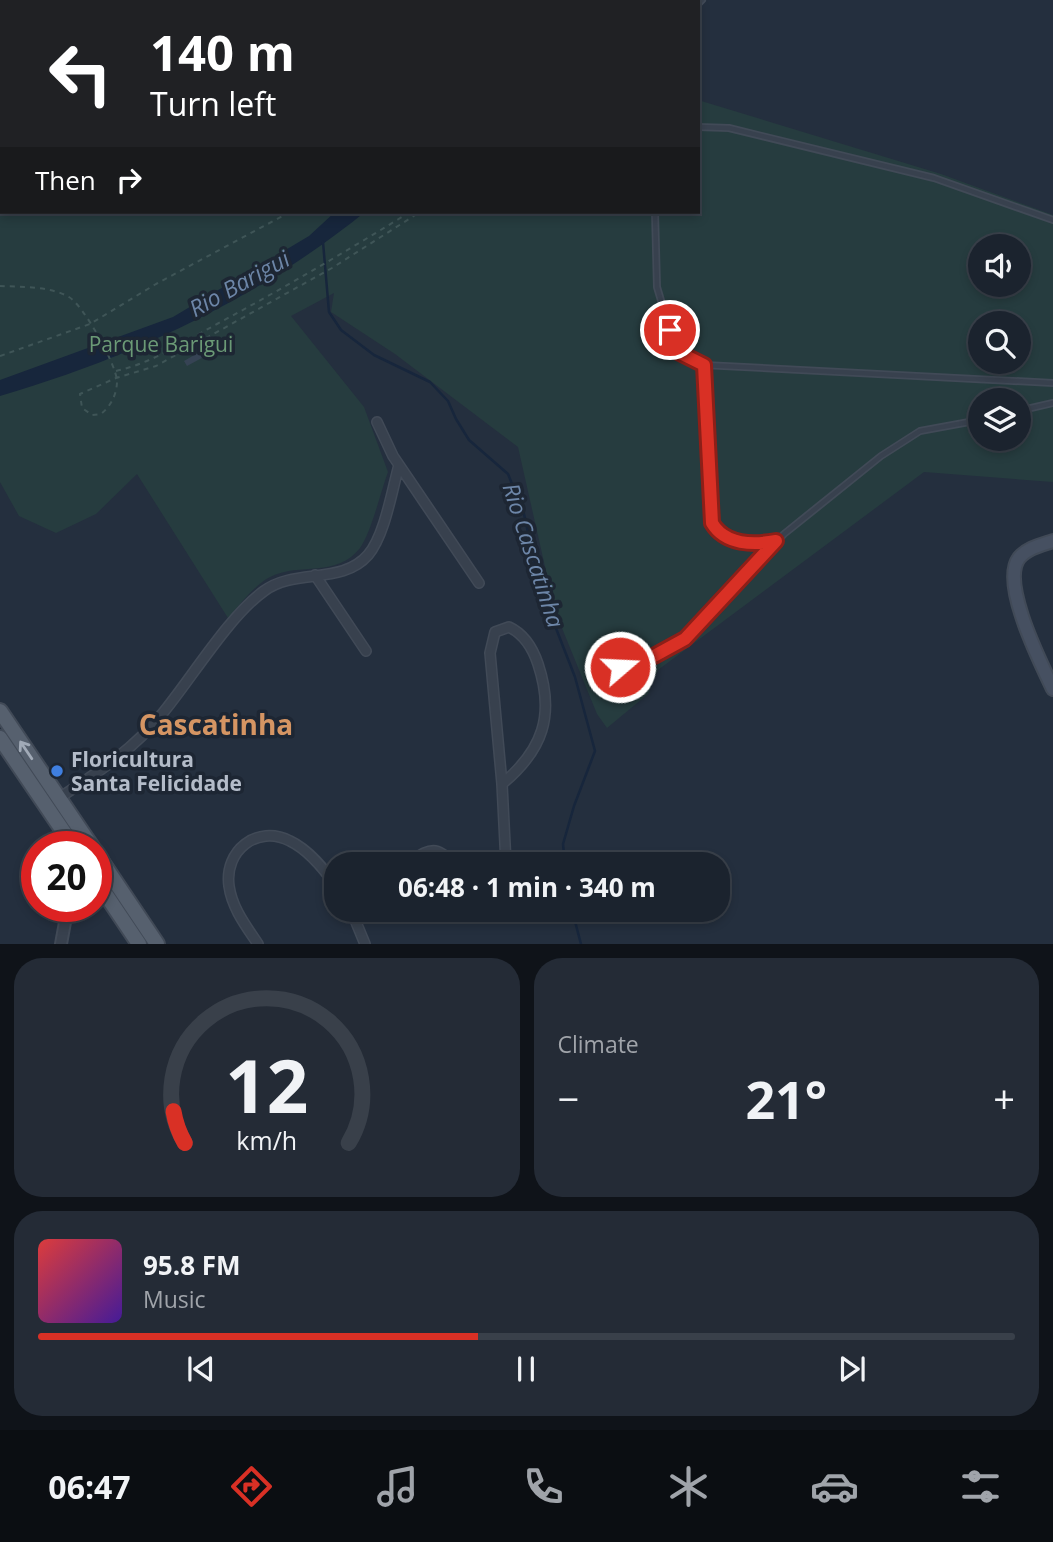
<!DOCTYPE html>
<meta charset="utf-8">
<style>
body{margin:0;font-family:"Open Sans",sans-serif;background:#242b36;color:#f1f3f6;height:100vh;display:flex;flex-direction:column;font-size:26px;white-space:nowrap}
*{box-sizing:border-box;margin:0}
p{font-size:23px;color:#a0a4aa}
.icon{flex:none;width:38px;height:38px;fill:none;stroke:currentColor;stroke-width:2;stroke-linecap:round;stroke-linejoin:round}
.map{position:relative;height:944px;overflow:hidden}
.details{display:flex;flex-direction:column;gap:14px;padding:14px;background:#0f1319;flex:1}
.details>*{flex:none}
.banner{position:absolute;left:0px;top:0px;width:700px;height:214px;box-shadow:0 4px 10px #0003,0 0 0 2px #39404a;background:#202124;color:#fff;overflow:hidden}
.fabs{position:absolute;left:968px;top:234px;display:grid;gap:14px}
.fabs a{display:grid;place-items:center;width:63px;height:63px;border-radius:50%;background:#1b232e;box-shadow:0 4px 10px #0003,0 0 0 2px #39404a;font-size:35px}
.speed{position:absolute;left:21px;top:831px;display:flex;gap:14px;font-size:35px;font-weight:700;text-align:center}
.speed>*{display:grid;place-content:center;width:91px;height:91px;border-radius:50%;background:#1b232e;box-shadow:0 4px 10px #0003,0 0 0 2px #39404a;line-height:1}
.speed .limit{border:10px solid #d22;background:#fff;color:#111}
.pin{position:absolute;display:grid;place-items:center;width:60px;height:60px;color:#fff;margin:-30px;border:4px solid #fff;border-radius:50%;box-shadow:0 2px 7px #0007}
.me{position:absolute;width:77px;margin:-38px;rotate:71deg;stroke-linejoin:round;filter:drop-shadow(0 0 5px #0008)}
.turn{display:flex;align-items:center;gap:24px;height:147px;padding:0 35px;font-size:32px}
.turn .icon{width:91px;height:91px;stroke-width:2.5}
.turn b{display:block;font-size:49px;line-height:60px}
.then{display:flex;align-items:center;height:66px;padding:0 35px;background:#0003;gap:14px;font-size:26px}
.big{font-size:52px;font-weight:700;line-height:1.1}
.details .tile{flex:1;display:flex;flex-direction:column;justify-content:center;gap:10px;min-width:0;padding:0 24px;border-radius:28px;background:#242b36}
.details .dial{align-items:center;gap:0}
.dial svg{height:182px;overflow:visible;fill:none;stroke:#39404a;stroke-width:7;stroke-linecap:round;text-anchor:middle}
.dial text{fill:#f1f3f6;stroke:none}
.song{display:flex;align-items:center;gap:21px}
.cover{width:84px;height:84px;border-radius:10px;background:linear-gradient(135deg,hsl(0 70% 55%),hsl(260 70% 35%))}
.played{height:7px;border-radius:4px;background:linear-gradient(90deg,#d93025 45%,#39404a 45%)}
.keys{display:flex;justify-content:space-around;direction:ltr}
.heat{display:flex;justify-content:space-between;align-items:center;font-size:38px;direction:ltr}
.details .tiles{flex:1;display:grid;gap:14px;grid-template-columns:1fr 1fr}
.tile:last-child{grid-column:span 2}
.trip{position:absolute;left:324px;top:852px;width:406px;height:70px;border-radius:28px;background:#1b232e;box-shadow:0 4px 10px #0003,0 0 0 2px #39404a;font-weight:700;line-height:70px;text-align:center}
.dock{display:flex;height:112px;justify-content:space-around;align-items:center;background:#0b0e12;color:#a0a4aa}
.dock .icon{width:49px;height:49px}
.dock .active{color:#d93025}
.dock b{font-size:32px;color:#f1f3f6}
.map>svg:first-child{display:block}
</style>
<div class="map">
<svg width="1053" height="944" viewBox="0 0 1053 944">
<rect width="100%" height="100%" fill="#242f3e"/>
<path fill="#263c3f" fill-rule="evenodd" d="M0,0H594L2,2V212H698V100L941,174L1053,215V482L924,472L658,670L648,694L607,728L597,714L555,611L518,447L395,354L331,312L334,293L291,316L364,407L388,472C381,491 371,533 360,548C337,578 300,562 270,577C254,585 240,605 228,618L137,474L96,514L56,533L19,516L0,482ZM980,247H1018V285H980ZM980,324H1018V362H980ZM980,401H1018V439H980Z"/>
<path fill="#17263c" d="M335,212H365C259,298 131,358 0,396V380L173,317L309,236Z"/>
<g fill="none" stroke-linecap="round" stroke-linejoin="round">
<path stroke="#17263c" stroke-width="2.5" d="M323,242L329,312L341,330L374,355L430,382L448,401L456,419L469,440L508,474L524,514L534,560L550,613L575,677L595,751L574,806L563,844L565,864
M572,910L581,944"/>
</g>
<path fill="#364354" d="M208,347L211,353L187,366L184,361Z"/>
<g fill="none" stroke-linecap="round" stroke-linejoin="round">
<g stroke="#414a57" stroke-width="8">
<path id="service" d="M698,4L702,0
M698,127L729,128L934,178L1053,220
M655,212L657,287L676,351L704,365L1053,383
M704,365L712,523C725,545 753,545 776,541
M1018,411L1053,403
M620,667L654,655L686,639L784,534L881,456L920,431L980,420"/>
</g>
<g stroke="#414a57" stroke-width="12">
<path id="minor" d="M377,422L393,456L479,583
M315,575L366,651
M502,784C543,750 555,715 538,664C533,649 524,634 509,627L495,632L490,653L502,784L506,864
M59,798C97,773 133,750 162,714C191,679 229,616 264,591C295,568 342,585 368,555C385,535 392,490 399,465
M406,864C428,851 434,842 454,864
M351,910L365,944
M258,944C246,926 232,908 229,886C224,851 257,824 290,841C309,850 324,869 336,886"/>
</g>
<g stroke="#414a57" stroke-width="14">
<path id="tertiary" d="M61,944L68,906"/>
</g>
<g stroke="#414a57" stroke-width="16">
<path id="secondary" d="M1053,541C1041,545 1027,548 1019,558C1000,583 1041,663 1053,689"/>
</g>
<g stroke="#414a57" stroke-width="18">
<path id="primary" d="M0,711L92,847
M0,738L74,847
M96,853L157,944
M96,880L139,944"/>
</g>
<path stroke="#3f5557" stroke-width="2" stroke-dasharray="5 5" stroke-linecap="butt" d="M376,0V2
M551,2L552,0
M556,2L557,0
M0,115L2,120
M0,171L2,149
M0,286C21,287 50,286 69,297C84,306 116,364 117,381C117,394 111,406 101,414L92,415L82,408L80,394L116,378L156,366L332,268L420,212
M0,356L90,324L156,284L290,212
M116,371C152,363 184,342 217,324C282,289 347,251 410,212"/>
<use href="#service" stroke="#38414e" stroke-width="4.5"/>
<use href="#minor" stroke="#38414e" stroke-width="9"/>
<use href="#tertiary" stroke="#38414e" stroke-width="10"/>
<use href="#secondary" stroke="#465061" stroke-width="12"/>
<use href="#primary" stroke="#56606e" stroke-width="14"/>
</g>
<defs><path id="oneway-shaft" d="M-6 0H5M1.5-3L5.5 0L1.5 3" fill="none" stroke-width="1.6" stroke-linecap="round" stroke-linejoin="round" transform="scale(1.75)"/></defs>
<use stroke="#a1aab7" href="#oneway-shaft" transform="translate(26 750) rotate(-124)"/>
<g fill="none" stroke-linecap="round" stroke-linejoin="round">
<g stroke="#8d1f18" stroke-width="18">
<path id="route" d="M620,667L654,656L685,639L776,541C754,545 725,545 712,523L704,365L676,351L670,330"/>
</g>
<use href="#route" stroke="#d93025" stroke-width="12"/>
</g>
<circle fill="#3f7fe0" stroke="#1d2633" stroke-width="2.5" cx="57" cy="771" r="7"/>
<g text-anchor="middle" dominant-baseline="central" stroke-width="7" stroke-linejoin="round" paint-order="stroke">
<g font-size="21" fill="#6b9a76" stroke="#1d2633">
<text x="161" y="344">Parque Barigui</text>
</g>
<g font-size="21" font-weight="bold" fill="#b4bcc9" stroke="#1d2633" text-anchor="start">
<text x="71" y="759">Floricultura<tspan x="71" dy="24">Santa Felicidade</tspan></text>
</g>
<g font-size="23" font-style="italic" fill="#6d86a8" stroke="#1d2633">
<text transform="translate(239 283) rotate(-29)">Rio Barigui</text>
<text transform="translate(534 555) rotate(72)">Rio Cascatinha</text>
</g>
<g font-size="28" font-weight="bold" fill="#d59563" stroke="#1d2633">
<text x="216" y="724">Cascatinha</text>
</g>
</g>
</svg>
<div class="fabs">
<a><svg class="icon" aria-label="sound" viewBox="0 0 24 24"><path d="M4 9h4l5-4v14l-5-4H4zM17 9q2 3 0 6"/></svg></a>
<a><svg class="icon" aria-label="search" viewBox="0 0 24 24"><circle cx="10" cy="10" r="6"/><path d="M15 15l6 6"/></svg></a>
<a><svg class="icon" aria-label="layers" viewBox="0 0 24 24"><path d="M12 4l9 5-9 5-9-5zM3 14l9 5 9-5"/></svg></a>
</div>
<div class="speed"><div class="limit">20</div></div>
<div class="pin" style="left:670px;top:330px;background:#d93025"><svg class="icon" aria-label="arrive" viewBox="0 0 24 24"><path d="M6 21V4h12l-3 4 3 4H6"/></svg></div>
<svg class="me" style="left:620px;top:667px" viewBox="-20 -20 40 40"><circle r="17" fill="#d93025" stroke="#fff" stroke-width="3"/><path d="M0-11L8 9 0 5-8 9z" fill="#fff"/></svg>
<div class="trip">06:48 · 1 min · 340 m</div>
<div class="banner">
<div class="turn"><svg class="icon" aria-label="left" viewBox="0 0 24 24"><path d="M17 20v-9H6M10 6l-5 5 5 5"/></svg><div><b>140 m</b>Turn left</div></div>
<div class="then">Then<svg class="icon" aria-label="right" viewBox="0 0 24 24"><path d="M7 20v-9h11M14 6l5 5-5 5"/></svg></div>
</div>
</div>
<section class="details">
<div class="tiles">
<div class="tile dial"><svg viewBox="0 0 100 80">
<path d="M14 69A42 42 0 1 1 86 69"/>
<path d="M14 69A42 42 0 0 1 9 55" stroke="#d93025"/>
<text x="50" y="56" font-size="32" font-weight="700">12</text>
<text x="50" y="72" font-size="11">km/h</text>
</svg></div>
<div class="tile"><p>Climate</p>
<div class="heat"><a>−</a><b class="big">21°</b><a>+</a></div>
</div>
<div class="tile">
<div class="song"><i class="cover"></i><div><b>95.8 FM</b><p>Music</p></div></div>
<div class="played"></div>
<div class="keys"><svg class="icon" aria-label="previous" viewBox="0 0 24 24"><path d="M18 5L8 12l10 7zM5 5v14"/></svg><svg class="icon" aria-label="pause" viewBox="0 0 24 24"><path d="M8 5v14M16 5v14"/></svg><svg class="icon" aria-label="next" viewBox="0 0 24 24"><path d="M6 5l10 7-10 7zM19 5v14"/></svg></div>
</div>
</div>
</section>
<nav class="dock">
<b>06:47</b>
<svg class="icon active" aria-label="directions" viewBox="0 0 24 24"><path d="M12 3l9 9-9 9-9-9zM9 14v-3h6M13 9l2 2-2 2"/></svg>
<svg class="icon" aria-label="music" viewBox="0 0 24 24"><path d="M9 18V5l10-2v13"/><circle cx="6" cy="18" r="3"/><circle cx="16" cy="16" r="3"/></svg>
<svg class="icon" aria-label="phone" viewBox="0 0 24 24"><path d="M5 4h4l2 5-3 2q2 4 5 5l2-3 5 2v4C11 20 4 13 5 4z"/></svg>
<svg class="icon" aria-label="climate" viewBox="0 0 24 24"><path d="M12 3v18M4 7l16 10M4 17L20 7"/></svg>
<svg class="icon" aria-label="car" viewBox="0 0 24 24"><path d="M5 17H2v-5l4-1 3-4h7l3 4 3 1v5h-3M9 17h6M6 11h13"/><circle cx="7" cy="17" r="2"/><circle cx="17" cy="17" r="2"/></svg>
<svg class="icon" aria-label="filters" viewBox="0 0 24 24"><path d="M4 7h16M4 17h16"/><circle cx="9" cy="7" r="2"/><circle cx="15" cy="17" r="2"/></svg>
</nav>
